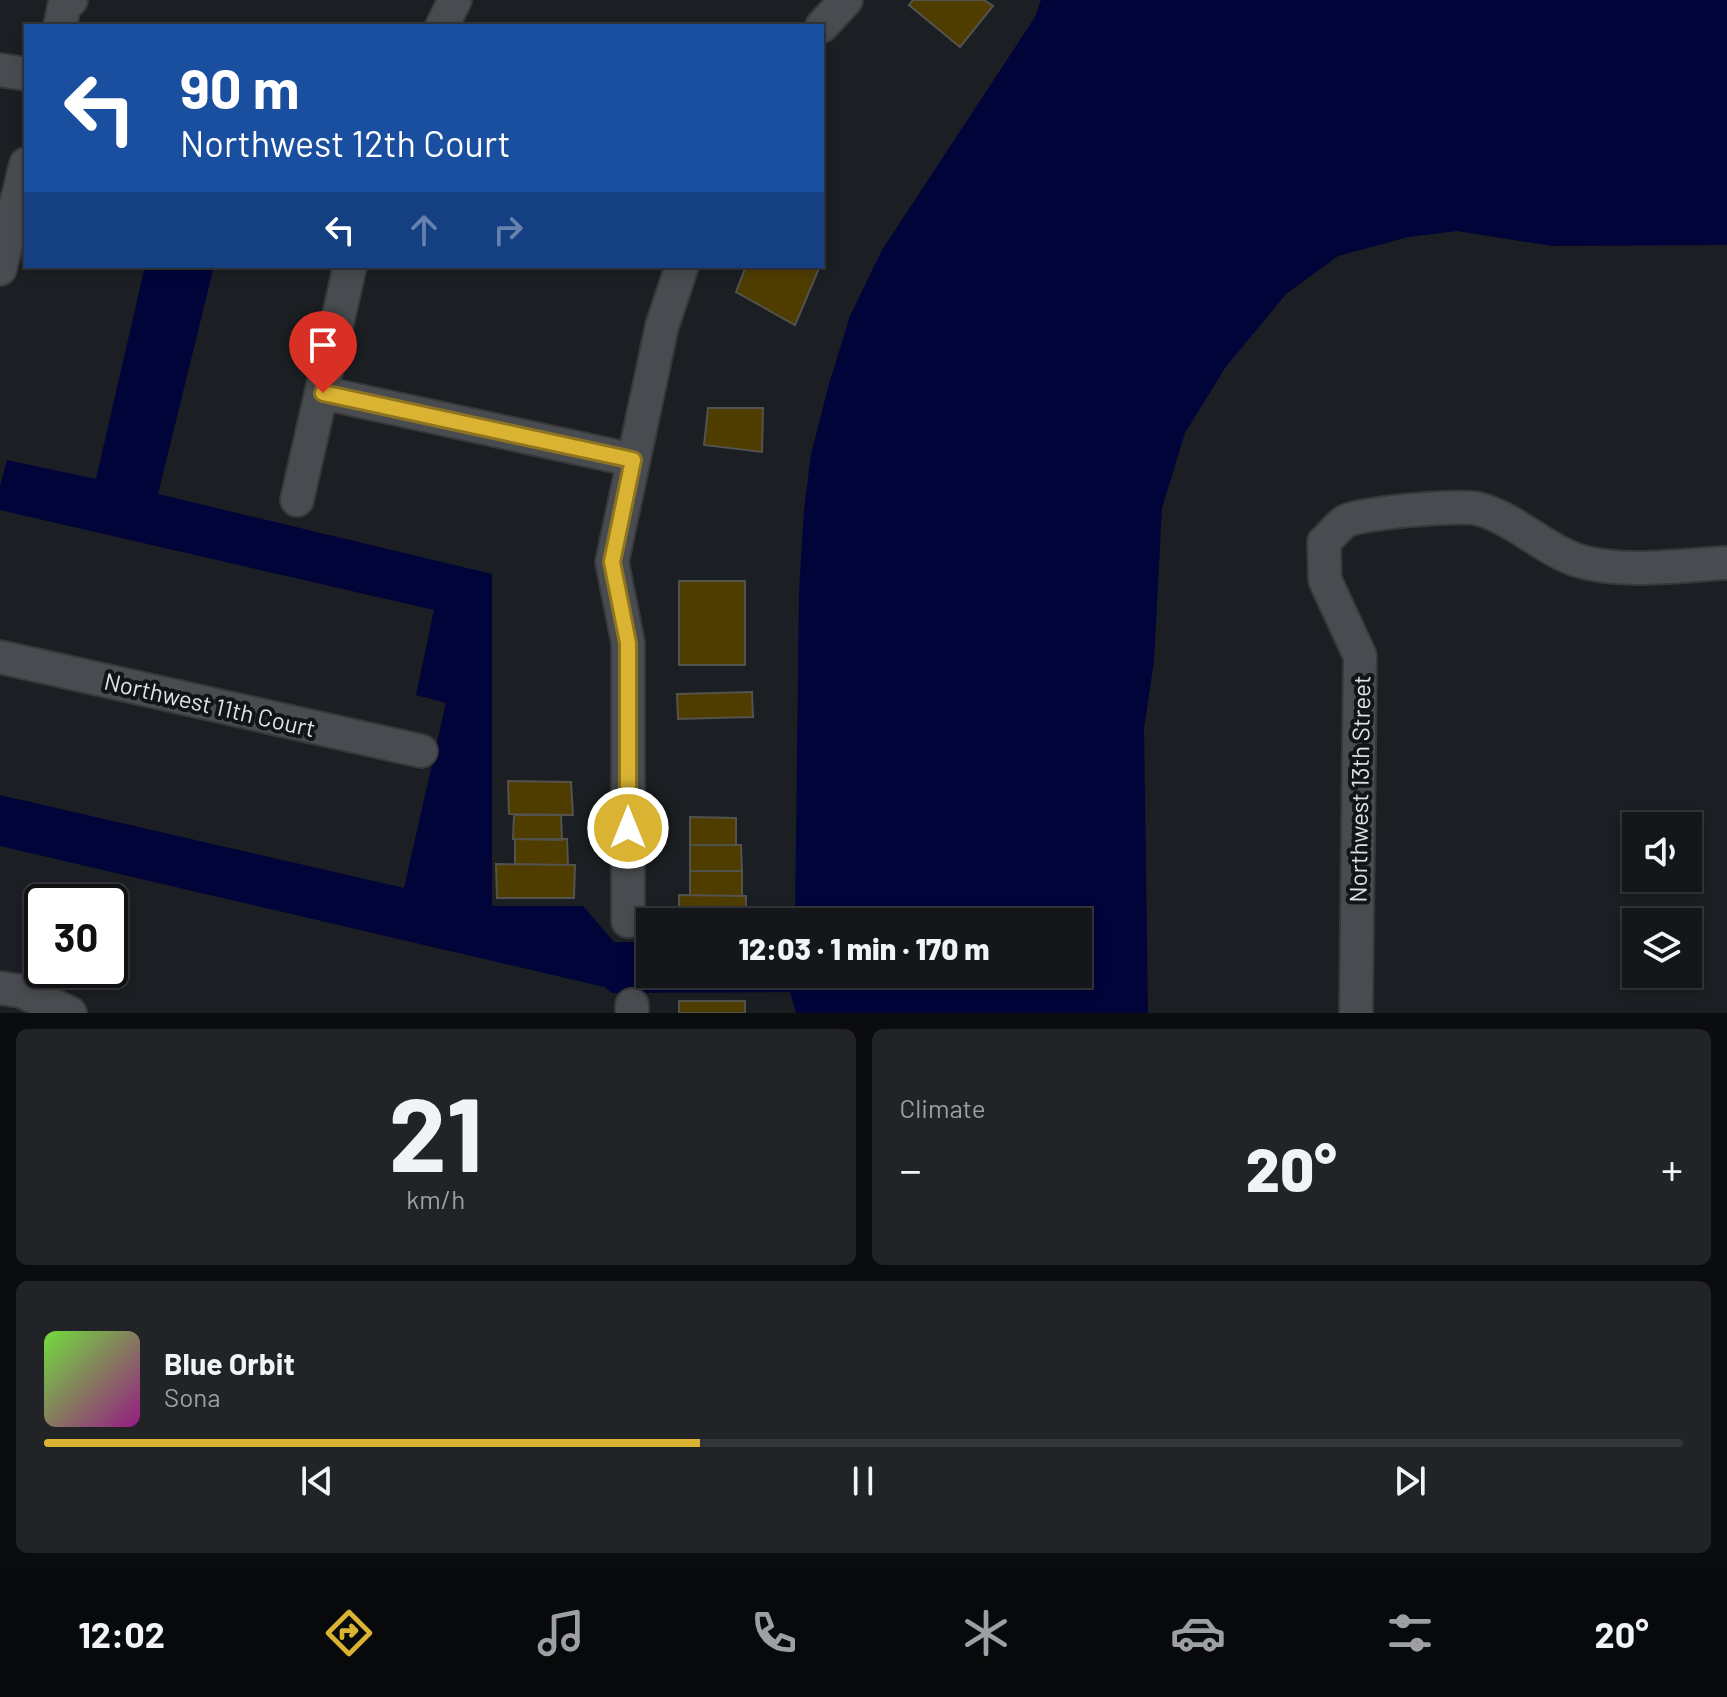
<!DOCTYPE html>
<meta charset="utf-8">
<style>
body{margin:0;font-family:Barlow,sans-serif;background:#212327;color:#f1f3f6;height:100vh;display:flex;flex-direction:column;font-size:30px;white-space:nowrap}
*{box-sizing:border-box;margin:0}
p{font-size:26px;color:#9d9fa2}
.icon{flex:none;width:44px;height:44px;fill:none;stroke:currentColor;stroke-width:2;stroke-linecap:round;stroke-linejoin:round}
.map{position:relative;height:1013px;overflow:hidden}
.side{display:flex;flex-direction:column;gap:16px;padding:16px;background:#0b0c0e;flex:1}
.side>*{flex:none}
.top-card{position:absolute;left:24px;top:24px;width:800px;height:244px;border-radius:0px;box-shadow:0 4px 12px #0003,0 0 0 2px #333539;background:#1a4fa0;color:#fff;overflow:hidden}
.fabs{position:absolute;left:1622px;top:812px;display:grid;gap:16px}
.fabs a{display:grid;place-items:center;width:80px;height:80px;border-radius:0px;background:#14161a;box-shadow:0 4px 12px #0003,0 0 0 2px #333539;font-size:40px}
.speed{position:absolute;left:24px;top:884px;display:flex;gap:16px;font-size:40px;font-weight:700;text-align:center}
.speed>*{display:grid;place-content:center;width:104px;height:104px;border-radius:50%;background:#14161a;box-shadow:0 4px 12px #0003,0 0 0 2px #333539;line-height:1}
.speed .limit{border:4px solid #111;border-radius:12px;background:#fff;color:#111}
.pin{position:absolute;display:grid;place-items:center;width:68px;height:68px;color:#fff;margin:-82px -34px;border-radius:50% 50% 50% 0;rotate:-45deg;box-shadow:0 0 8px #0007}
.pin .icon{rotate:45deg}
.me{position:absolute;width:88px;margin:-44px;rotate:0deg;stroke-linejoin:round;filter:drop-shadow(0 0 6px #0008)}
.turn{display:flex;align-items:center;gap:28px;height:168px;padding:0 24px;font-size:36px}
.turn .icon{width:104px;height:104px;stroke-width:2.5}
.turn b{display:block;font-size:56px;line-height:68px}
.lanes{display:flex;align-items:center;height:76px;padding:0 24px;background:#0003;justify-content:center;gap:40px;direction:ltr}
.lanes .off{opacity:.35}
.big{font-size:60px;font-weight:800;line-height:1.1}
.side .widget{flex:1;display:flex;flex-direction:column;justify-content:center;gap:12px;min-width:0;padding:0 28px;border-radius:12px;background:#212327}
.side .dial{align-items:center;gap:0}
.dial b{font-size:104px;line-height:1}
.song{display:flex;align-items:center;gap:24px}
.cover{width:96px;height:96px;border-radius:12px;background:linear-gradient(135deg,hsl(100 70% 55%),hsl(310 70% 35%))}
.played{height:8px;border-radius:4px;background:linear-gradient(90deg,#dab333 40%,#333539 40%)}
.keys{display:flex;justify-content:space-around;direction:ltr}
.heat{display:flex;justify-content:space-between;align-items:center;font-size:44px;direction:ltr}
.side .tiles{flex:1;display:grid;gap:16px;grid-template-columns:1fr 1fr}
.widget:last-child{grid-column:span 2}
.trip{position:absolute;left:636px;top:908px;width:456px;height:80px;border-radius:0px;background:#14161a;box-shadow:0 4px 12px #0003,0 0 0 2px #333539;font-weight:800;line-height:80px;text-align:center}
.tabs{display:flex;height:128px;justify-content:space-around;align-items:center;background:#08090a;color:#9d9fa2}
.tabs .icon{width:56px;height:56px}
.tabs .current{color:#dab333}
.tabs b{font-size:36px;color:#f1f3f6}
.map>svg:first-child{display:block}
</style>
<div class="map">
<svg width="1727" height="1013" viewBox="0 0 1727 1013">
<rect width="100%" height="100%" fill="#1b1e22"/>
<path fill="#000438" d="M1041,0H1727V245L1552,246L1457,231L1408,237L1338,256L1286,294L1225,368L1185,433L1162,508L1154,661L1144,728L1148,1013H796L790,992L612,993L604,987L0,846V795L404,888L446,703L416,695L434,610L0,510V486L7,460L96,479L145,266H214L158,494L492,574V906H583L614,942H650V974H1078V922H795L799,592L804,510L811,454L829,384L850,316L882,250L1035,17Z"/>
<path fill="#4f3d00" stroke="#54524d" stroke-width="2" d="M913,0H984L993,6L960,47L909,5Z
M746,266H820L795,325L736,292Z
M708,408H763L762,452L704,445Z
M679,581H745V665H679Z
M752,692L753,717L678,719L677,694Z
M508,781L571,782L573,815L509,814Z
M514,815H561L562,840L513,839Z
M690,817L736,818V845H690Z
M515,839H567L568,865L515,864Z
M690,845H741L742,871H690Z
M496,864L575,865L574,898H497Z
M690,871H742V896L690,895Z
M679,895L746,896V922H679Z
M679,1001H745V1013H679Z"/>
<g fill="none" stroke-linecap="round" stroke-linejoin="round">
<g stroke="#36383b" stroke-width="36">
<path id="minor" d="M60,26L64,7L71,0
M442,26L455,0
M822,26L846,0
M0,70L26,74
M0,269L26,164
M323,393L633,460
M297,500L350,266
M0,657L421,751
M628,921V643L612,562L662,326L682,266
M0,988L21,991L70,1013
M632,1013V1005
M1356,1013L1360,656L1325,580L1324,542C1331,536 1338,526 1346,521C1361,513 1462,504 1479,509C1519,520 1547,554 1587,563C1632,573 1681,565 1727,563"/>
</g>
<use href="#minor" stroke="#484b4f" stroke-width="32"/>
</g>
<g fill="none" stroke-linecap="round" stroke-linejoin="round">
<g stroke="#8e7421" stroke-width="20">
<path id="route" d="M323,393L633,460L612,562L628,643V828"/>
</g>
<use href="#route" stroke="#dab333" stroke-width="14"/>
</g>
<g text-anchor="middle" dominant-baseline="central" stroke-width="8" stroke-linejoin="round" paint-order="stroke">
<g font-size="24" fill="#e0e2e5" stroke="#121418">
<text transform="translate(210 704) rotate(13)">Northwest 11th Court</text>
<text transform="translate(1359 789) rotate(-89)">Northwest 13th Street</text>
</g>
</g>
</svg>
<div class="fabs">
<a><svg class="icon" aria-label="sound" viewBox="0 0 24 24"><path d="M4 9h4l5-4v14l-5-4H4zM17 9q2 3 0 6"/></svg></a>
<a><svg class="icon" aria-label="layers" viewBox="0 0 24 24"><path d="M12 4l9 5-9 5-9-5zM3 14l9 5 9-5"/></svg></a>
</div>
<div class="speed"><div class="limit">30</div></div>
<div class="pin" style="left:323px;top:393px;background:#d93025"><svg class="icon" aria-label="arrive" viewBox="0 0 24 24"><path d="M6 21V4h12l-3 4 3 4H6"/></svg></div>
<svg class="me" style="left:628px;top:828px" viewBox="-20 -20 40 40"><circle r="17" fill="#dab333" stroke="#fff" stroke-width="3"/><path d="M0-11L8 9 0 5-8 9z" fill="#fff"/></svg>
<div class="trip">12:03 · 1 min · 170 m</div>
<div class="top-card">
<div class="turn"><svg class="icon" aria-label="left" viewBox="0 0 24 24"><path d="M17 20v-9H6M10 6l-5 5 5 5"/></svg><div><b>90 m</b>Northwest 12th Court</div></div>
<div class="lanes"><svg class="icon" aria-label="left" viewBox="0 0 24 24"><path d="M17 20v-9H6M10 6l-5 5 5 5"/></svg><svg class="icon off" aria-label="ahead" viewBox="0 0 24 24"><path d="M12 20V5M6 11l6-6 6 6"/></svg><svg class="icon off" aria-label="right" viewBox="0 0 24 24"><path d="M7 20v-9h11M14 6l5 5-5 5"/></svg></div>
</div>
</div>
<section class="side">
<div class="tiles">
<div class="widget dial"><b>21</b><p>km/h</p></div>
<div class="widget"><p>Climate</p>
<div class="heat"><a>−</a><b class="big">20°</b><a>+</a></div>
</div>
<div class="widget">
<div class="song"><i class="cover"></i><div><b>Blue Orbit</b><p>Sona</p></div></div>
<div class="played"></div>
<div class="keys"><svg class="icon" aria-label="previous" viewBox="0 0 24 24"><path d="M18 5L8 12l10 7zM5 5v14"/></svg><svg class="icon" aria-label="pause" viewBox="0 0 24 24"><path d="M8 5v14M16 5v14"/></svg><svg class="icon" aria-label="next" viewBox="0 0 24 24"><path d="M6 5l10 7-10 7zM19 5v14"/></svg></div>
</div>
</div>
</section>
<nav class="tabs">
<b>12:02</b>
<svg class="icon current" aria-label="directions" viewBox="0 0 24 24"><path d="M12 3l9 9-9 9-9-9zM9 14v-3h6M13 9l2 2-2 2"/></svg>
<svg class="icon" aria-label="music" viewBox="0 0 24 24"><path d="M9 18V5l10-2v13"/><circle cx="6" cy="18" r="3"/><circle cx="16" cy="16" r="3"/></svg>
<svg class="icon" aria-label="phone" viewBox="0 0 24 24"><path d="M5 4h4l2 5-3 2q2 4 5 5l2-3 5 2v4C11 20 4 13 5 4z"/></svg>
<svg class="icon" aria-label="climate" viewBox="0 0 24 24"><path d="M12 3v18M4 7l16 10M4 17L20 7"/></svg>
<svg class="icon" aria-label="car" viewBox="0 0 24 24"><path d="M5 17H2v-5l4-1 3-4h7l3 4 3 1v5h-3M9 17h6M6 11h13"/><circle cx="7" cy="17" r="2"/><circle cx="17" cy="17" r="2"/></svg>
<svg class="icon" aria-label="filters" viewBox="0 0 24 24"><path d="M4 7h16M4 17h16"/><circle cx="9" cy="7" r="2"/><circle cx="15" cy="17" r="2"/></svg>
<b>20°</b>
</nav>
